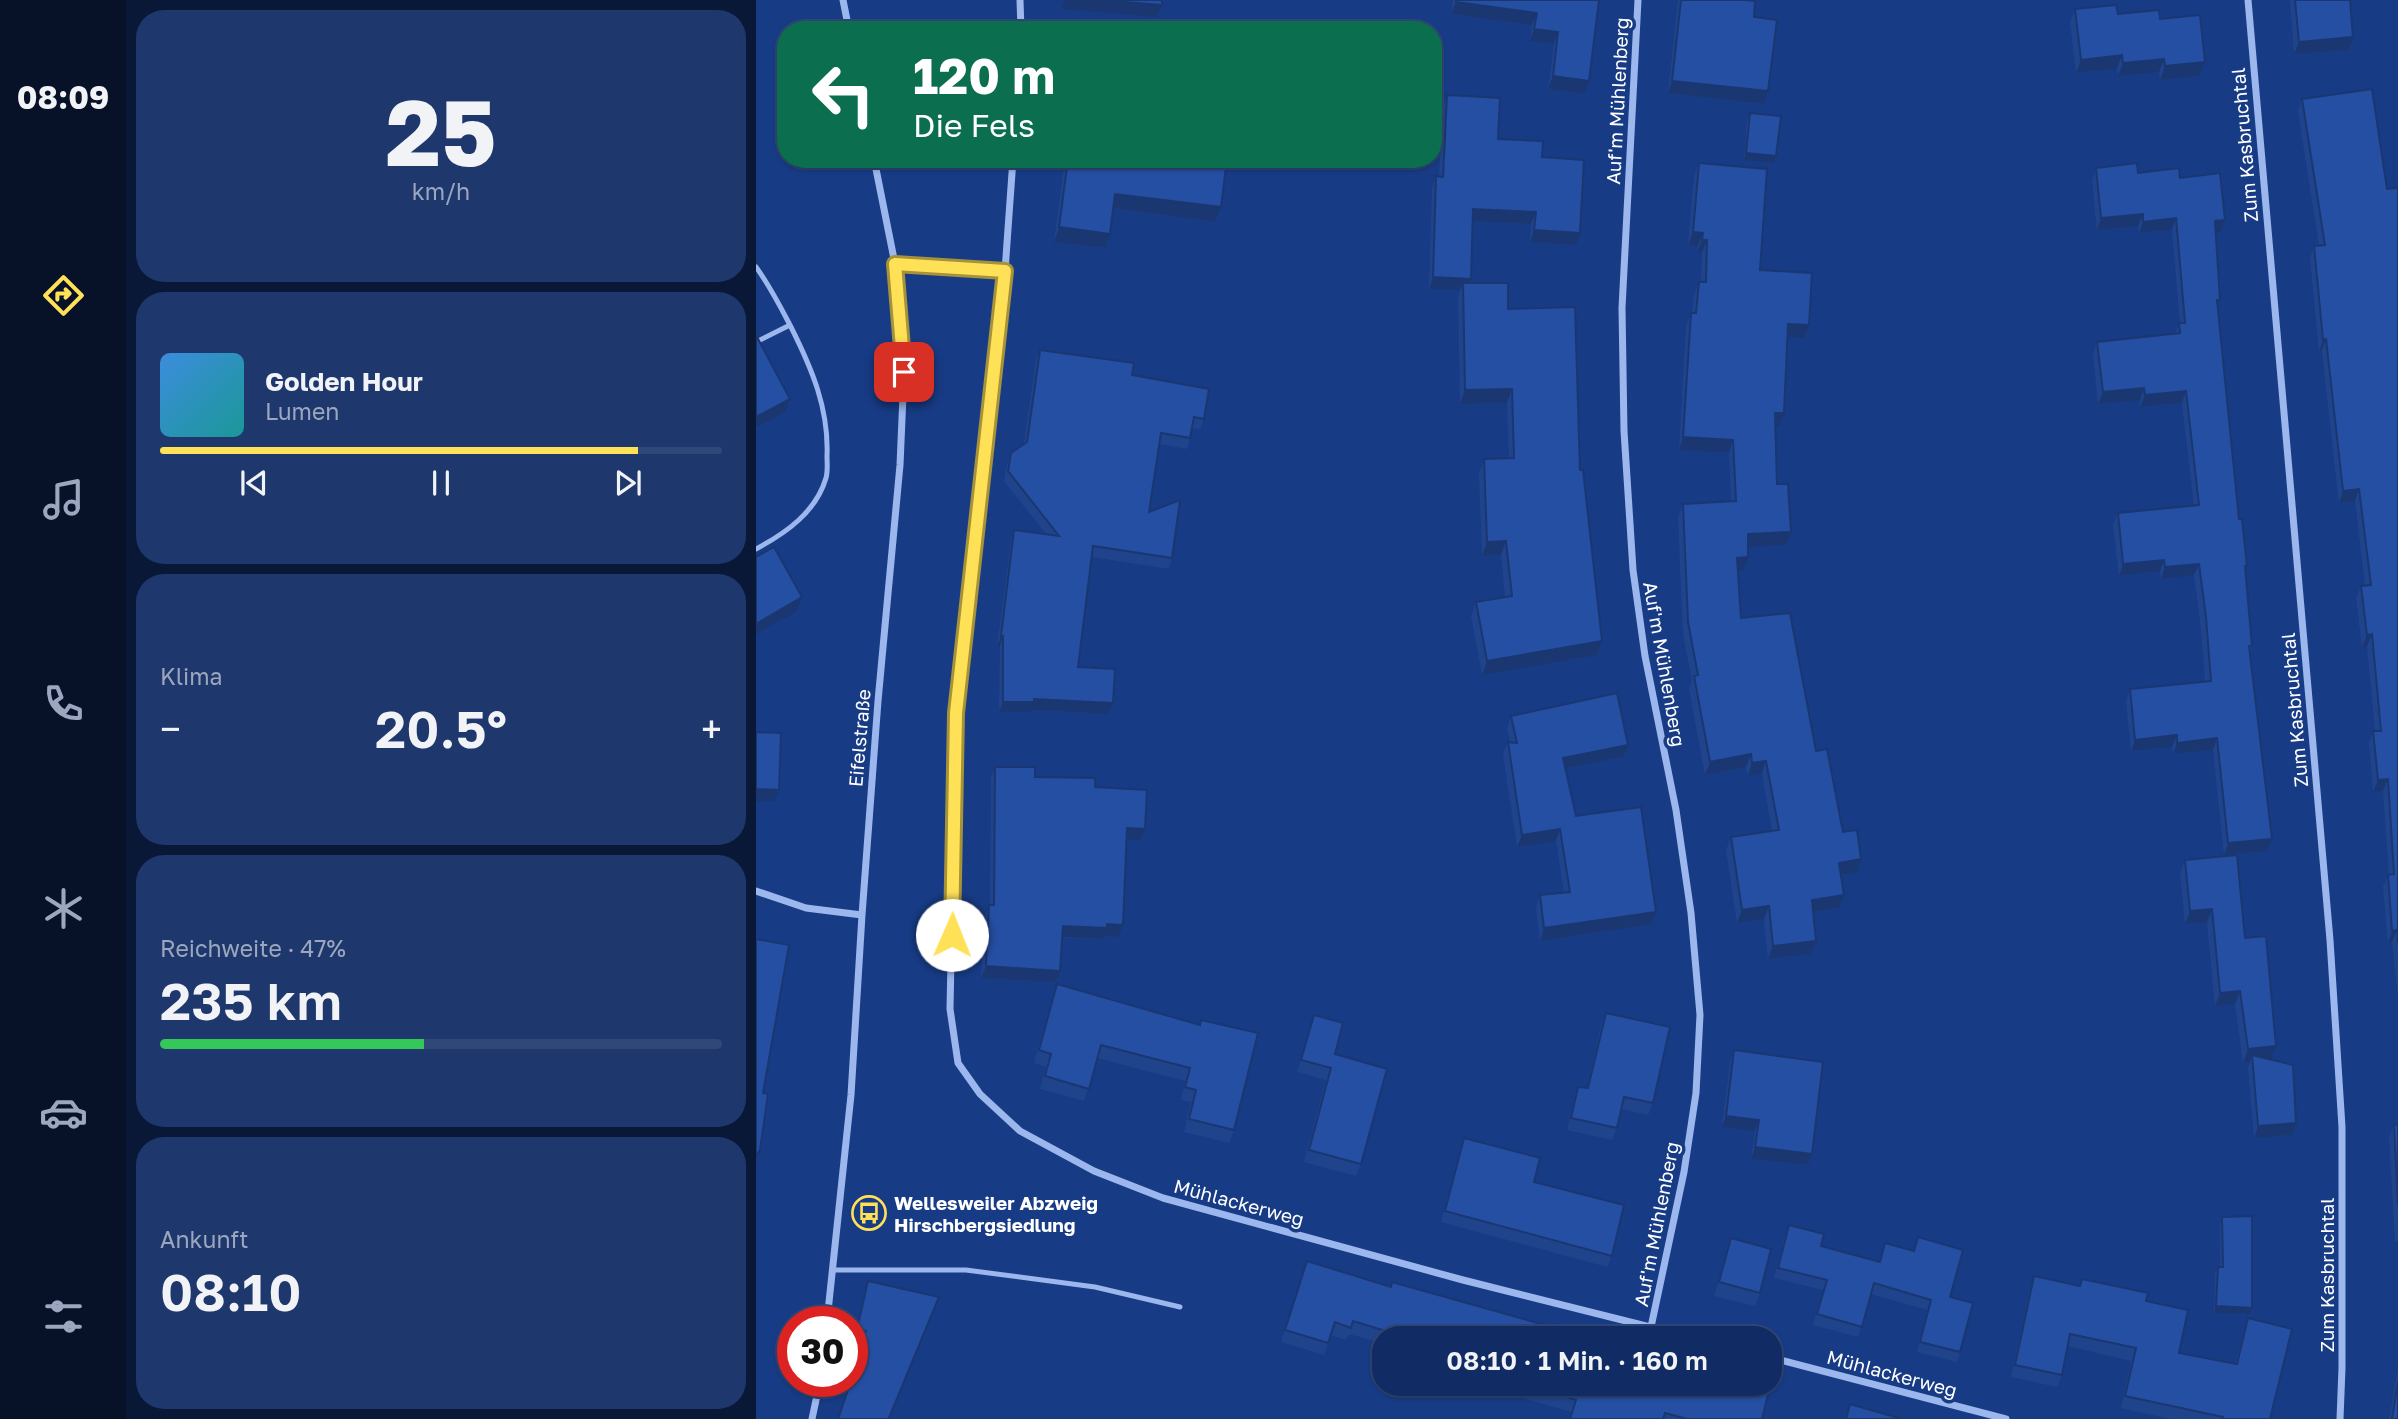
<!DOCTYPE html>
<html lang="de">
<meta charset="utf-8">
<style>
body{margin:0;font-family:"Golos Text",sans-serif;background:#1e386d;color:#f1f3f6;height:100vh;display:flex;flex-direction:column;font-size:26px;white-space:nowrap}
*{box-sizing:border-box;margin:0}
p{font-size:23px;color:#9ca7bf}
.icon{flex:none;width:38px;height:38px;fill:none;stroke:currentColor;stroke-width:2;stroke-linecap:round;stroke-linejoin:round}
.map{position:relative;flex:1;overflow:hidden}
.panel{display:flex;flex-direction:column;gap:10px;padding:10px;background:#091837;width:630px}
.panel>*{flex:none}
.hud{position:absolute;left:21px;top:21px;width:665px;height:147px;border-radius:28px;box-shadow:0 2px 5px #0004,0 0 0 2px #304878;background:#0b6e4f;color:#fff;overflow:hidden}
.speed{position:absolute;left:21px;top:1306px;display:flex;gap:14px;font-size:35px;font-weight:700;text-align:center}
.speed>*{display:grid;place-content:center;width:91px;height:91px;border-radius:50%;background:#112c64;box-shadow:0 2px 5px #0004,0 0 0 2px #304878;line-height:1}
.speed .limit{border:10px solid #d22;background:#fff;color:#111}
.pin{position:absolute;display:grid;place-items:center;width:60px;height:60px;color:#fff;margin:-30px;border-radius:14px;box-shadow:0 4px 10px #0006}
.me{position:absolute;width:77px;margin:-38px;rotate:1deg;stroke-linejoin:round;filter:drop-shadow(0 0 5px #0008)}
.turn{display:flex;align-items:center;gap:24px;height:147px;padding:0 21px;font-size:32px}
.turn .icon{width:91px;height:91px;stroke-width:2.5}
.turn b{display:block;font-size:49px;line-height:60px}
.big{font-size:52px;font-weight:600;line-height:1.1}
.panel .card{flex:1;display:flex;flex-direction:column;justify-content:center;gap:10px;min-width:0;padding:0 24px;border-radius:28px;background:#1e386d}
.panel .dial{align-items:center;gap:0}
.dial b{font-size:91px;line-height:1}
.song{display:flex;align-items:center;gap:21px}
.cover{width:84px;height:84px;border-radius:10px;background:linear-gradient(135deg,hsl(210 70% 55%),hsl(180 70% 35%))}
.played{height:7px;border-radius:4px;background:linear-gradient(90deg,#ffe157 85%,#304878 85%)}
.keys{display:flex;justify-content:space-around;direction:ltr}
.heat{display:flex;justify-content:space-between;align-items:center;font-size:38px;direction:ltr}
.charge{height:10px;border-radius:5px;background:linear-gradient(90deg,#34c759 47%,#304878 0)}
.trip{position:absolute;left:616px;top:1326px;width:410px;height:70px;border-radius:28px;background:#112c64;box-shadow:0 2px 5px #0004,0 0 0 2px #304878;font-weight:600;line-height:70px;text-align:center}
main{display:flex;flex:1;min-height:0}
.dock{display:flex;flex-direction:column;width:126px;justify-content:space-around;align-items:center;background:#071228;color:#9ca7bf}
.dock .icon{width:49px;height:49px}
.dock .current{color:#ffe157}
.dock b{font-size:32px;color:#f1f3f6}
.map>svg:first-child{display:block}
</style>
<main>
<nav class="dock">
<b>08:09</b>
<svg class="icon current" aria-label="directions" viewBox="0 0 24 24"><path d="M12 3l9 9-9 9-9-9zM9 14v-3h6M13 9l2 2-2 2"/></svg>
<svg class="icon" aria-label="music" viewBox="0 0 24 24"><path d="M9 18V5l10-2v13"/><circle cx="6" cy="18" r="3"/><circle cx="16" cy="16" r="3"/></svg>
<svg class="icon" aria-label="phone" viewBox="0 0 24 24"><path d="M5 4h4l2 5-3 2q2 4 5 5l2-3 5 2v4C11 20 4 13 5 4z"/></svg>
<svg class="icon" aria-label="climate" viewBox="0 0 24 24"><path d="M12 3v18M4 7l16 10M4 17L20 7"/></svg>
<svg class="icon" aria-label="car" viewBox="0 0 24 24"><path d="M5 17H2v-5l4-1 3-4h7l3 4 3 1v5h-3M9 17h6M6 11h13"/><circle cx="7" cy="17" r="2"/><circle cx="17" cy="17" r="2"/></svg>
<svg class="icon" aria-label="filters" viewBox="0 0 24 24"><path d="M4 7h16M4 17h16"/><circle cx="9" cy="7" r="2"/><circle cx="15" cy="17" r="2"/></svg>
</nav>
<section class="panel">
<div class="card dial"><b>25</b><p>km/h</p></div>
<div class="card">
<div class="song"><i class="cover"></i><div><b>Golden Hour</b><p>Lumen</p></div></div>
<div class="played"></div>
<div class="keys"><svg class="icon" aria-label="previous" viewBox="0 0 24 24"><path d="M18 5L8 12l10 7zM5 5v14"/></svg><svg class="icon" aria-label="pause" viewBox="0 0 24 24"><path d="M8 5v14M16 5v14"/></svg><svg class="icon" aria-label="next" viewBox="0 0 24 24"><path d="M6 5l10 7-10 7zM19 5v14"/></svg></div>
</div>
<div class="card"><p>Klima</p>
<div class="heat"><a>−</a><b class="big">20.5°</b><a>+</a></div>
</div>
<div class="card"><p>Reichweite · 47%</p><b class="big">235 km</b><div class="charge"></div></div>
<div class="card"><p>Ankunft</p><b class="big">08:10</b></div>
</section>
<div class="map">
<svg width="1642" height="1419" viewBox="0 0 1642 1419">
<rect width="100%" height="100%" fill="#173b85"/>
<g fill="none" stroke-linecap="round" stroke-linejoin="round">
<path stroke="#9bb7ed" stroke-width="5" d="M0,267C14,286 24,306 35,327C56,369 73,409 71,456C71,463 72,471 70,478C60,512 30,533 0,549
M0,342L34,325
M76,1270H210L339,1287L424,1307"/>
<path stroke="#9bb7ed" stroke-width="7" d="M87,0L93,30
M264,0L265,30
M882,0L866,308L868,431L877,570L889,656L920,810L935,913L944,1015L940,1093L928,1172L895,1327
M1492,0L1574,940L1586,1127V1368L1584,1419
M257,159L249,271L200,713L194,1009L202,1063L224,1094L264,1131L338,1171L407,1198L707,1280L942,1339
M139,264L249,271
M0,891L50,908L106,915
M71,1321L95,1095L106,915L122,701L144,465L148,372L139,264L118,159
M1013,1357L1250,1419
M56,1419L64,1381"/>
</g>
<path fill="#20448c" d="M697,0H843L828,94L792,89L798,44L774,41L776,25L695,14Z
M922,0H989L998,17L1012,91L1008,104L912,93Z
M1534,0H1594L1593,50L1538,54Z
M1319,9L1404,19L1449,62L1444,76L1404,80L1403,72L1362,76L1361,69L1320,73L1314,23Z
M691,95L742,139L786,157L820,245L774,242L775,224L717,221L715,279L713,283L752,309L824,470L846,641L841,655L726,675L715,616L720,602L749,597L745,555L726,556L723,474L728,459L753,458L751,403L704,404L702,298L704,290L673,289L676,188L680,176H683L687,107Z
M1546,99L1631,189L1642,188V996L1636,942L1632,943L1627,887L1632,875H1633L1627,791L1617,792L1613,743L1617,731H1619L1611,646L1606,647L1600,598L1605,586H1609L1599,501L1583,503L1566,351L1563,352L1554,258L1558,246H1563L1542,111Z
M994,113L1020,156L1018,163L988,160L991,120Z
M309,159H471L459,222L357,209L354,234L349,248L298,242Z
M943,163L1004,270L1053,325L1048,338L1032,337L1023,426H1019L1021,484L1030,545L992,546L988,570H982L985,618L1060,751L1101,872L1085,875L1083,908L1057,912L1060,941L1055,954L1012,959L1008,919L981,923L970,850L975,837L1016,831L1006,773L992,776L990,767L949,775L933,689L936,680L927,635L922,517L927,504L975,501L973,453L923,450L930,326L935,313H936L938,295L943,282H945L946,253L941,252L942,246L932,245L938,176Z
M1340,168L1424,178L1469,220L1465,232L1460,233L1462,307L1496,646L1494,653L1516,839L1511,851L1468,855L1457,750L1417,754L1416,747L1375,751L1370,701L1374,689L1449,681L1445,629L1438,575L1405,579L1404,571L1363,576L1357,525L1362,513L1438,506L1426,403L1384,407V400L1342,404L1337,353L1341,342L1419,333L1424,323L1416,230L1383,233L1382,226L1341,230L1336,180Z
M284,350L376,375L448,419L444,429L436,428L434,438L431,449L403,444L393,512L416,558L413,569L336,557L322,667L357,703L353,714L275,710V712H243L244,646H241L255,541L258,530L290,534L248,481L251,464L255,453L268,443L280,360Z
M755,716L867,757L810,769L820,816L896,924L784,941L780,907L784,895L808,893L800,841L761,847L747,754L752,742H754L751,728Z
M239,767L279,777L339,787L389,829L385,840H371L367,925L363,937L348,936L347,939L306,938L300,982L225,978L229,917L234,905L235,779Z
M1429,860L1489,938L1515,1060L1536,1135L1498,1138L1492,1067L1494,1062L1487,1063L1479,1004L1459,1006L1451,923L1429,924L1424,873Z
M301,984L443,1025L445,1020L478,1130L473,1143L428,1132L435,1102L425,1100L429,1081L341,1058L328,1101L284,1089L290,1067L278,1063Z
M850,1013L897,1103L892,1115L865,1109L861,1128L856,1140L811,1130L818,1099L822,1087L831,1088L845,1025Z
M558,1015L579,1054L605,1164L600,1176L548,1162L570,1080L541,1072Z
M978,1050L1056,1154L1052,1165L995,1159L999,1131L966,1127L974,1062Z
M1642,1122V1241H1639L1633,1137L1638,1125L1642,1124Z
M708,1138L778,1182L856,1256L851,1267L685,1222L704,1150Z
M1466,1217L1496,1308L1494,1314L1458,1313L1459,1274L1462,1267H1464V1224Z
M1033,1225L1065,1246L1123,1262L1129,1243L1157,1251L1162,1237L1194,1297L1204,1352L1201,1362L1161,1352L1171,1310L1115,1294L1102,1337L1057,1325L1067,1290L1018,1278L1029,1235Z
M975,1238L1004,1293L999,1306L958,1296Z
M551,1261L634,1287L799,1328L850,1339H628V1344L593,1334L590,1340L575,1335L568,1355L525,1342Z
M1278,1276L1323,1286L1326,1279L1390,1301L1423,1353L1479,1364L1488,1330L1492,1318L1514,1419H1415L1365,1408L1375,1361L1312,1346L1306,1375L1301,1387L1255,1377L1274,1288Z
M112,1281L134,1418L86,1393L105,1343L97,1341L108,1293Z
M1642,1368V1419H1633Z
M720,1384H1007L1006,1419H813L815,1412Z"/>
<path fill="#1a3772" d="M309,0H345L406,5L401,17L306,9Z
M700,2L781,13L776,25L695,14Z
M778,29L802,32L798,44L774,41Z
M1597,37L1593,50L1538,54L1543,42Z
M1366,55L1361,69L1320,73L1325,60Z
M1408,59L1403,72L1362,76L1367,63Z
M1449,62L1444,76L1404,80L1409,66Z
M797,76L833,81L828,94L792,89Z
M916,81L1012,91L1008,104L912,93Z
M990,153L1020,156L1018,163L988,160Z
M359,194L465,207L459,222L354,208Z
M717,209L780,212L775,224L713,221Z
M1387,214L1382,226L1341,230L1345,218Z
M1420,218L1416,230L1383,233L1387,222Z
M1469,220L1465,232L1455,233L1459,221Z
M303,227L354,234L349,248L298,242Z
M778,230L824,233L820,245L774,242Z
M937,232L947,233L942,246L932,245Z
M946,240H951L946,253L941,252Z
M677,277L715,279L711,291L707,283L704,290L673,289Z
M1032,324L1053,325L1048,338L1028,337Z
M1570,339L1566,351L1563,352L1567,340Z
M1388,388L1384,400L1342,404L1347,392Z
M756,389L751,403L704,404L709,390Z
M1430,391L1426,403L1384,407L1389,395Z
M34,399L29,412L0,427V417Z
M1019,413H1028L1023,426H1014Z
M927,437L977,440L973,453L923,450Z
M1603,489L1599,501L1583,503L1587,491Z
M1035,532L1030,545L987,547L992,534Z
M750,541L745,555L726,556L731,542Z
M992,557L988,570L977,571L981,558Z
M1408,560L1404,571L1363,576L1367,564Z
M1443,564L1438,575L1405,579L1409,567Z
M46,597L41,611L0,634V624Z
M1616,634L1611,646L1606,647L1611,635Z
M245,636H247L244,646H241Z
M846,641L841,655L726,675L731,661Z
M278,699L357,703L353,714L275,710V712H243L247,702Z
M1421,735L1416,747L1375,751L1379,740Z
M1461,738L1457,750L1417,754L1421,743Z
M872,745L867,757L803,770L807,758Z
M995,754L990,767L949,775L954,762Z
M1010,761L1006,773L992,776L996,763Z
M1632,779L1627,791L1617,792L1622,780Z
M0,789L23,790L18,802L0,801Z
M371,828L389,829L385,840H367Z
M804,829L800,841L761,847L766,835Z
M1516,839L1511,851L1468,855L1472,843Z
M1105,859L1101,872L1078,876L1083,863Z
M1088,895L1083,908L1051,913L1056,900Z
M1013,906L1008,919L981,923L986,910Z
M1456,909L1451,923L1429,924L1434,911Z
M900,912L896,924L784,941L788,928Z
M351,924L367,925L363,937L348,936L347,939L303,937L307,926Z
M1641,930L1636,942L1632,943L1636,931Z
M1060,941L1055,954L1012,959L1017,946Z
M230,966L304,971L300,982L225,978Z
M1484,991L1479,1004L1459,1006L1464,993Z
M1520,1046L1515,1060L1496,1055L1494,1062L1487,1063L1492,1049Z
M970,1116L1003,1120L999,1131L966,1127Z
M1540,1123L1536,1135L1498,1138L1502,1126Z
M999,1147L1056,1154L1052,1165L995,1159Z
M1460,1306L1496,1308L1494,1314L1458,1313Z"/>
<path fill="#254fa3" stroke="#1a3772" stroke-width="2" d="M345,0H406V5Z
M700,0H843L833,81L797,76L802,32L778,29L781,13L700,2Z
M925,0H989L999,1L998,17L1021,20L1012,91L916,81Z
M1539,0H1594L1597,37L1543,42Z
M1360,5L1362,14L1403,10L1404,19L1444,15L1449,62L1409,66L1408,59L1367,63L1366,55L1325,60L1319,9Z
M1616,89L1631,189L1642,188V943L1641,930L1636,931L1632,875L1638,874L1632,779L1622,780L1617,731H1625L1616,634L1611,635L1605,586L1615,585L1603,489L1587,491L1570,339L1567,340L1558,246L1569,245L1546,99Z
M691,95L744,98L742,139L787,141L786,157L828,160L824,233L778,230L780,212L717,209L715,279L677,277L680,176L687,177Z
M994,113L1025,116L1020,156L990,153Z
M312,159H471L465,207L359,194L354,234L303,227Z
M943,163L1011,169L1004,270L1056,273L1053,325L1032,324L1028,413H1019L1021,484H1032L1035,532L992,534V557L981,558L985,618L1034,613L1060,751L1071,749L1087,832L1101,830L1105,859L1083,863L1088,895L1056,900L1060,941L1017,946L1013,906L986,910L975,837L1023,830L1010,761L996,763L995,754L954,762L938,676L942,675L932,622L927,504L980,501L977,440L927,437L935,313H940L943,282H950L951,240H946L947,233L937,232Z
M1381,163L1382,173L1423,168L1424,178L1464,173L1469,220L1459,221L1464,300H1461L1483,519H1486L1491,566H1489L1496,646H1493L1516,839L1472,843L1461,738L1421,743V735L1379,740L1374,689L1455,681L1450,617L1443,564L1409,567L1408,560L1367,564L1362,513L1443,505L1430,391L1389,395L1388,388L1347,392L1341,342L1424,333L1423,323H1429L1420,218L1387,222V214L1345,218L1340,168Z
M707,283H752V309L819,307L824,470H827L846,641L731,661L720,602L756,596L750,541L731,542L728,459L758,458L756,389L709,390Z
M0,335L34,399L0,417Z
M284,350L378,363L376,375L453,389L448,419L438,417L434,438L405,433L393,512L424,500L416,558L337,546L322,667L359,669L357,703L278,699V702H247V636H245L258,530L303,536L252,471L255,453L271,442Z
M18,547L46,597L0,624V557Z
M861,693L872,745L807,758L820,816L885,807L900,912L788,928L784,895L814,892L804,829L766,835L752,742L761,743L755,716Z
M0,732L25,733L23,790L0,789Z
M239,767H279V777L339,778V787L391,790L389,829L371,828L367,925L351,924V928L307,926L304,971L230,966L233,905H238Z
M1481,855L1489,938L1510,936L1520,1046L1492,1049L1484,991L1464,993L1456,909L1434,911L1429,860Z
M0,939L33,945L7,1093L12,1094L4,1150L0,1157Z
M301,984L444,1025L445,1020L502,1033L478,1130L433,1119L440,1090L429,1087L434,1068L345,1045L333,1089L289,1076L295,1054L283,1050Z
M850,1013L914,1027L897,1103L868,1097L861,1128L815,1118L822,1087L832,1088Z
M558,1015L587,1023L579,1054L631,1069L605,1164L553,1150L575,1068L545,1060Z
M978,1050L1067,1062L1056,1154L999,1147L1003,1120L970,1116Z
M1496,1055L1537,1065L1540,1123L1502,1126Z
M1642,1124V1206L1638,1125Z
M708,1138L784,1158L778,1182L868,1205L856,1256L689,1211Z
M1496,1216V1308L1460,1306L1462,1267H1467L1466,1217Z
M1033,1225L1068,1234L1065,1246L1124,1262L1129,1243L1158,1251L1162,1237L1207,1250L1194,1297L1217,1303L1204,1352L1164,1342L1175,1300L1118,1283L1106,1327L1061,1314L1071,1280L1022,1268Z
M975,1238L1015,1249L1004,1293L963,1282Z
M551,1261L635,1287L636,1282L799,1328L800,1324L850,1339H656L597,1321L595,1328L579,1322L572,1343L529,1330Z
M1278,1276L1324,1286L1326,1279L1392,1293L1390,1301L1432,1310L1423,1353L1481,1364L1492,1318L1536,1329L1514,1419H1466L1467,1417L1369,1396L1380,1348L1314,1334L1306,1375L1259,1365Z
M112,1281L183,1297L133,1418L136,1419H82L94,1384L90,1382V1381H96V1366L110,1331L101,1329Z
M1642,1382V1419H1636Z
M766,1384H1007L1014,1386L1006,1419H931L909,1413L907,1419H814L820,1400Z
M1094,1404L1146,1419H1090Z"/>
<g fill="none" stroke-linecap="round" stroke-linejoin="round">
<g stroke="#a69239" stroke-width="18">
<path id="route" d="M148,372L139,264L249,271L200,713L196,935"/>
</g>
<use href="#route" stroke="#ffe157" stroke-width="12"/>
</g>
<defs>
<g id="bus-ring" transform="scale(1.75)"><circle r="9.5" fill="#173b85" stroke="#ffe157" stroke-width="1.5"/><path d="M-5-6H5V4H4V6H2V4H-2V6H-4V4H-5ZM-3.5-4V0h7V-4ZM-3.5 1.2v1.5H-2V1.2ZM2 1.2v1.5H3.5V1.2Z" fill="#ffe157"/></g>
</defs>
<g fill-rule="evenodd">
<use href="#bus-ring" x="113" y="1213"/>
</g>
<g text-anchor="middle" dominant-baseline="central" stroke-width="7" stroke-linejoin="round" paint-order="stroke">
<g font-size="19" fill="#fff" stroke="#173b85">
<text transform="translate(861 101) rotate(-87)">Auf'm Mühlenberg</text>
<text transform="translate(1488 145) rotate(-95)">Zum Kasbruchtal</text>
<text transform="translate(909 664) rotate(80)">Auf'm Mühlenberg</text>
<text transform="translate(1538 710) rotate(-95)">Zum Kasbruchtal</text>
<text transform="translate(103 738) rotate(-85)">Eifelstraße</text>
<text transform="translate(483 1202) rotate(15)">Mühlackerweg</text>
<text transform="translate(900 1224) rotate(-79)">Auf'm Mühlenberg</text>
<text transform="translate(1570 1275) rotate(-90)">Zum Kasbruchtal</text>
<text transform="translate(1136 1373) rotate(15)">Mühlackerweg</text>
</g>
<g font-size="19" font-weight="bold" fill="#fff" stroke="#173b85" text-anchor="start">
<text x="138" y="1202">Wellesweiler Abzweig<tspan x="138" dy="22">Hirschbergsiedlung</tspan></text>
</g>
</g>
</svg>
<div class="speed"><div class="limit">30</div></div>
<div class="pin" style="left:148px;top:372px;background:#d93025"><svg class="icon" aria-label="arrive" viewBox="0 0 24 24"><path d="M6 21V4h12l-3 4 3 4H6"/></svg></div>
<svg class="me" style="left:196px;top:935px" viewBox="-20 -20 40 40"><circle r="19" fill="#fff"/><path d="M0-13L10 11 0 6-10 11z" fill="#ffe157"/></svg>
<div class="trip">08:10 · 1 Min. · 160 m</div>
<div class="hud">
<div class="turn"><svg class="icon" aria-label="left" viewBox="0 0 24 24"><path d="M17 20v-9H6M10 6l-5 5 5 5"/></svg><div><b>120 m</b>Die Fels</div></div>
</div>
</div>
</main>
